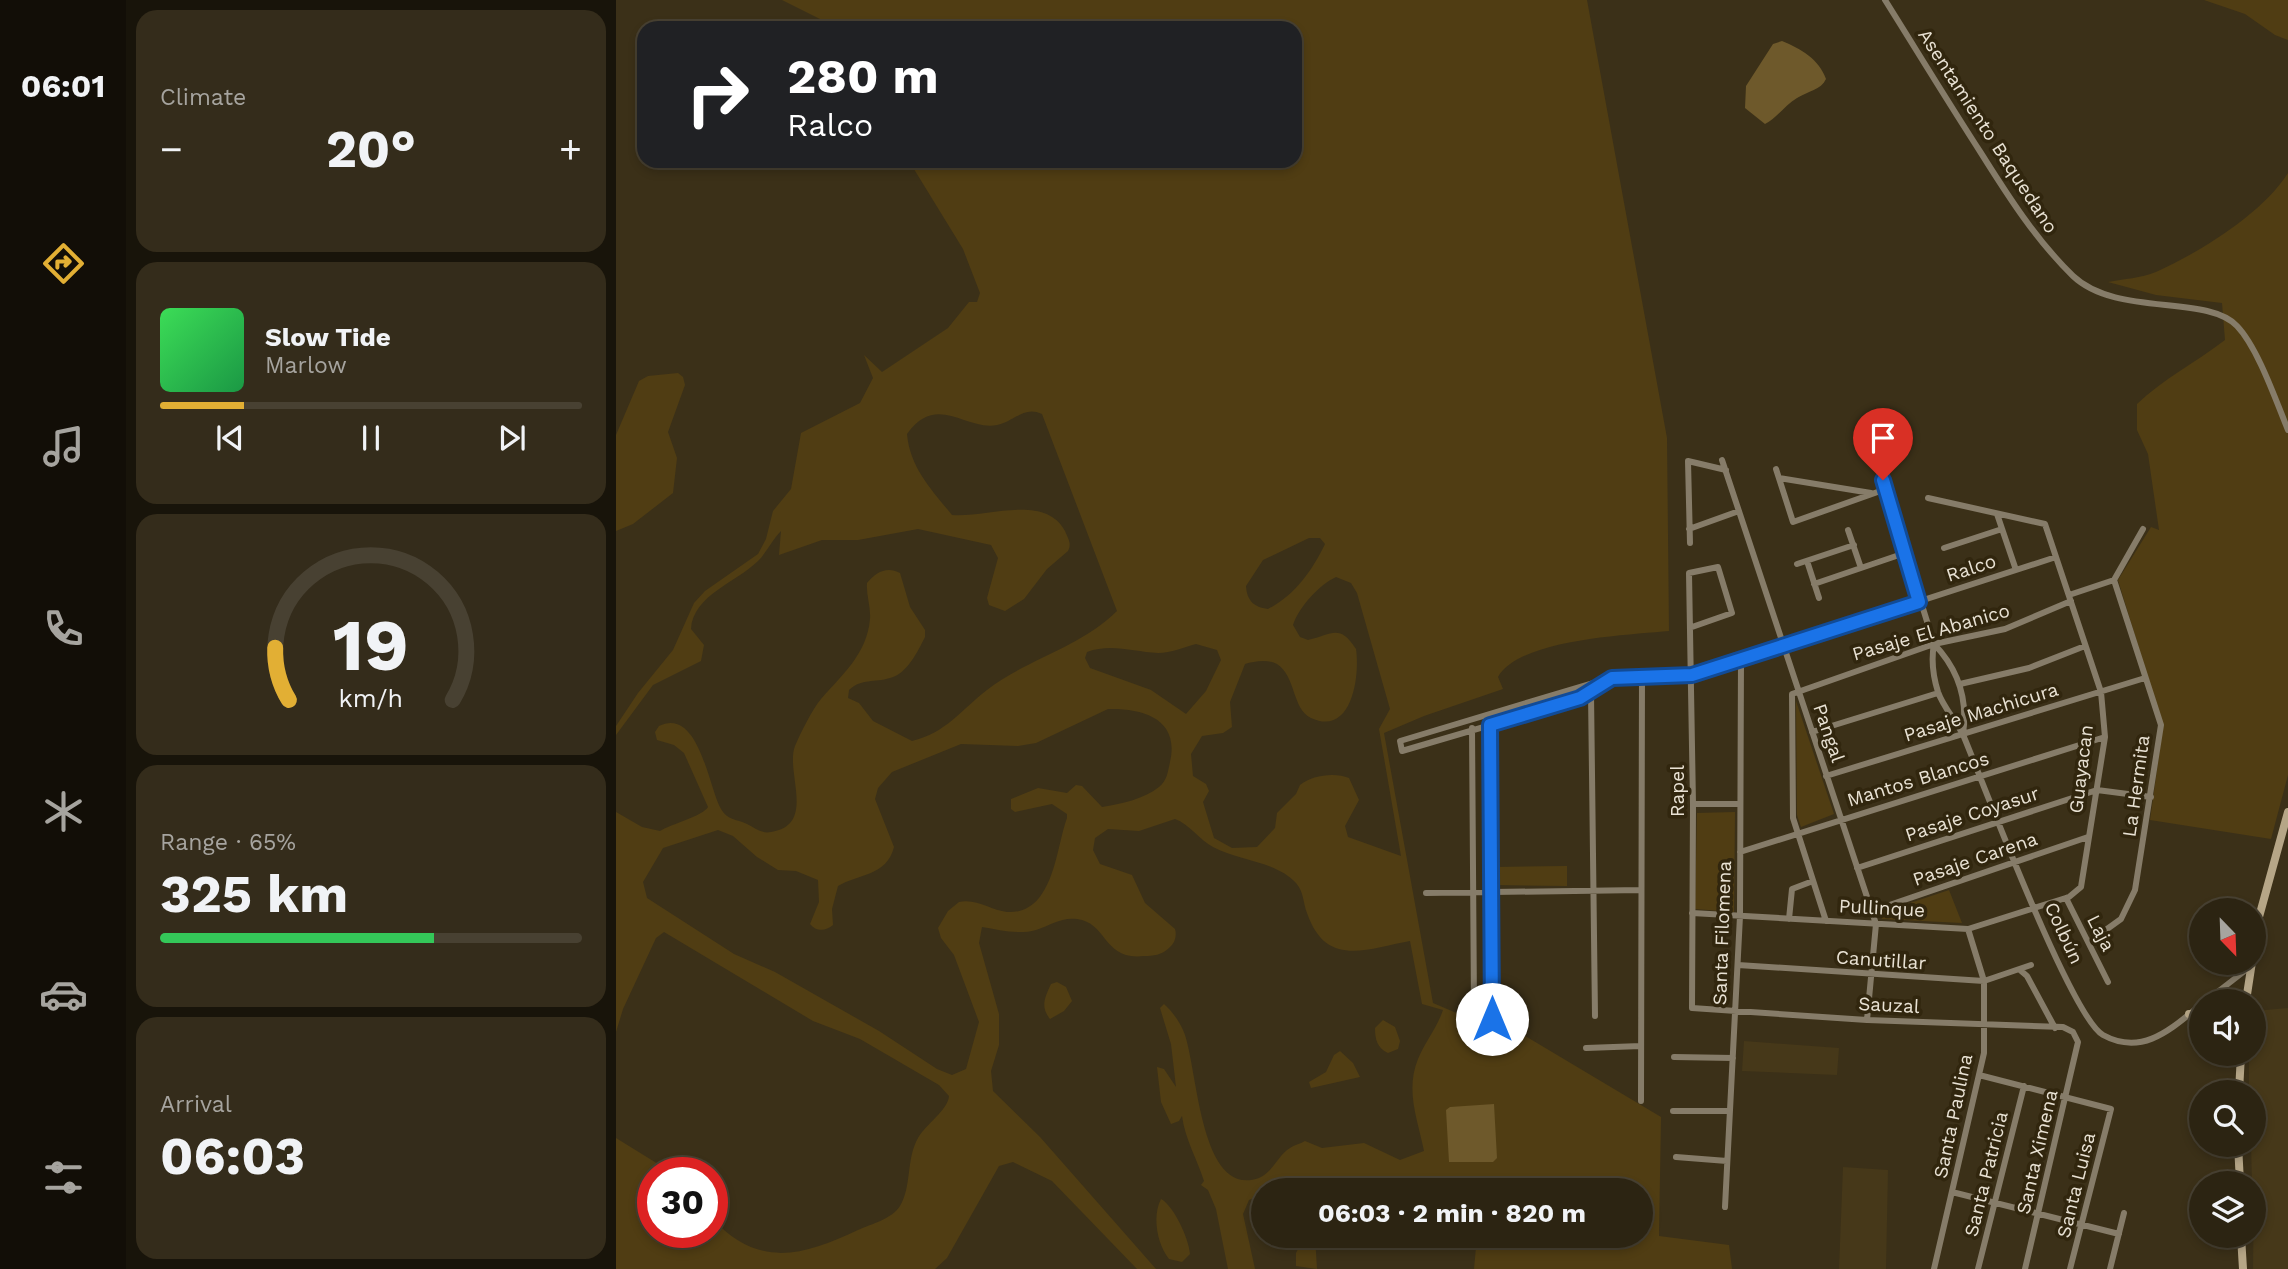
<!DOCTYPE html>
<meta charset="utf-8">
<style>
body{margin:0;font-family:"Work Sans",sans-serif;background:#342c1b;color:#f1f3f6;height:100vh;display:flex;flex-direction:column;font-size:26px;white-space:nowrap}
*{box-sizing:border-box;margin:0}
p{font-size:23px;color:#a6a49f}
.icon{flex:none;width:38px;height:38px;fill:none;stroke:currentColor;stroke-width:2;stroke-linecap:round;stroke-linejoin:round}
.map{position:relative;flex:1;overflow:hidden}
.drawer{display:flex;flex-direction:column;gap:10px;padding:10px;background:#18140a;width:490px}
.drawer>*{flex:none}
.top-card{position:absolute;left:21px;top:21px;width:665px;height:147px;border-radius:21px;box-shadow:0 4px 10px #0003,0 0 0 2px #484132;background:#202124;color:#fff;overflow:hidden}
.needle{width:46px;rotate:157deg}
.fabs{position:absolute;left:1573px;top:898px;display:grid;gap:14px}
.fabs a{display:grid;place-items:center;width:77px;height:77px;border-radius:50%;background:#2c2412;box-shadow:0 4px 10px #0003,0 0 0 2px #484132;font-size:35px}
.speed{position:absolute;left:21px;top:1157px;display:flex;gap:14px;font-size:35px;font-weight:700;text-align:center}
.speed>*{display:grid;place-content:center;width:91px;height:91px;border-radius:50%;background:#2c2412;box-shadow:0 4px 10px #0003,0 0 0 2px #484132;line-height:1}
.speed .limit{border:10px solid #d22;background:#fff;color:#111}
.pin{position:absolute;display:grid;place-items:center;width:60px;height:60px;color:#fff;margin:-72px -30px;border-radius:50% 50% 50% 0;rotate:-45deg;box-shadow:0 0 7px #0007}
.pin .icon{rotate:45deg}
.me{position:absolute;width:77px;margin:-38px;rotate:0deg;stroke-linejoin:round;filter:drop-shadow(0 0 5px #0008)}
.turn{display:flex;align-items:center;gap:24px;height:147px;padding:0 35px;font-size:32px}
.turn .icon{width:91px;height:91px;stroke-width:2.5}
.turn b{display:block;font-size:49px;line-height:60px}
.big{font-size:52px;font-weight:700;line-height:1.1}
.drawer .tile{flex:1;display:flex;flex-direction:column;justify-content:center;gap:10px;min-width:0;padding:0 24px;border-radius:21px;background:#342c1b}
.drawer .dial{align-items:center;gap:0}
.dial svg{height:182px;overflow:visible;fill:none;stroke:#484132;stroke-width:7;stroke-linecap:round;text-anchor:middle}
.dial text{fill:#f1f3f6;stroke:none}
.song{display:flex;align-items:center;gap:21px}
.cover{width:84px;height:84px;border-radius:10px;background:linear-gradient(135deg,hsl(130 70% 55%),hsl(140 70% 35%))}
.played{height:7px;border-radius:4px;background:linear-gradient(90deg,#e2af34 20%,#484132 20%)}
.keys{display:flex;justify-content:space-around;direction:ltr}
.heat{display:flex;justify-content:space-between;align-items:center;font-size:38px;direction:ltr}
.charge{height:10px;border-radius:5px;background:linear-gradient(90deg,#34c759 65%,#484132 0)}
.trip{position:absolute;left:635px;top:1178px;width:402px;height:70px;border-radius:35px;background:#2c2412;box-shadow:0 4px 10px #0003,0 0 0 2px #484132;font-weight:700;line-height:70px;text-align:center}
main{display:flex;flex:1;min-height:0}
.dock{display:flex;flex-direction:column;width:126px;justify-content:space-around;align-items:center;background:#120e07;color:#a6a49f}
.dock .icon{width:49px;height:49px}
.dock .current{color:#e2af34}
.dock b{font-size:32px;color:#f1f3f6}
.map>svg:first-child{display:block}
</style>
<main>
<nav class="dock">
<b>06:01</b>
<svg class="icon current" aria-label="directions" viewBox="0 0 24 24"><path d="M12 3l9 9-9 9-9-9zM9 14v-3h6M13 9l2 2-2 2"/></svg>
<svg class="icon" aria-label="music" viewBox="0 0 24 24"><path d="M9 18V5l10-2v13"/><circle cx="6" cy="18" r="3"/><circle cx="16" cy="16" r="3"/></svg>
<svg class="icon" aria-label="phone" viewBox="0 0 24 24"><path d="M5 4h4l2 5-3 2q2 4 5 5l2-3 5 2v4C11 20 4 13 5 4z"/></svg>
<svg class="icon" aria-label="climate" viewBox="0 0 24 24"><path d="M12 3v18M4 7l16 10M4 17L20 7"/></svg>
<svg class="icon" aria-label="car" viewBox="0 0 24 24"><path d="M5 17H2v-5l4-1 3-4h7l3 4 3 1v5h-3M9 17h6M6 11h13"/><circle cx="7" cy="17" r="2"/><circle cx="17" cy="17" r="2"/></svg>
<svg class="icon" aria-label="filters" viewBox="0 0 24 24"><path d="M4 7h16M4 17h16"/><circle cx="9" cy="7" r="2"/><circle cx="15" cy="17" r="2"/></svg>
</nav>
<section class="drawer">
<div class="tile"><p>Climate</p>
<div class="heat"><a>−</a><b class="big">20°</b><a>+</a></div>
</div>
<div class="tile">
<div class="song"><i class="cover"></i><div><b>Slow Tide</b><p>Marlow</p></div></div>
<div class="played"></div>
<div class="keys"><svg class="icon" aria-label="previous" viewBox="0 0 24 24"><path d="M18 5L8 12l10 7zM5 5v14"/></svg><svg class="icon" aria-label="pause" viewBox="0 0 24 24"><path d="M8 5v14M16 5v14"/></svg><svg class="icon" aria-label="next" viewBox="0 0 24 24"><path d="M6 5l10 7-10 7zM19 5v14"/></svg></div>
</div>
<div class="tile dial"><svg viewBox="0 0 100 80">
<path d="M14 69A42 42 0 1 1 86 69"/>
<path d="M14 69A42 42 0 0 1 8 46" stroke="#e2af34"/>
<text x="50" y="56" font-size="32" font-weight="700">19</text>
<text x="50" y="72" font-size="11">km/h</text>
</svg></div>
<div class="tile"><p>Range · 65%</p><b class="big">325 km</b><div class="charge"></div></div>
<div class="tile"><p>Arrival</p><b class="big">06:03</b></div>
</section>
<div class="map">
<svg width="1672" height="1269" viewBox="0 0 1672 1269">
<rect width="100%" height="100%" fill="#3b3018"/>
<path fill="#463819" d="M1672,1008V1269H1637L1638,1183H1636L1635,1145L1638,1144V1092H1633V1054H1638V1011Z
M1128,1041L1223,1048L1221,1075L1126,1071Z
M1227,1167L1272,1170L1270,1269H1223Z"/>
<path fill="#503d13" fill-rule="evenodd" d="M166,0H971L1051,438L1053,631C1012,635 903,639 882,677L887,689L808,716L768,733L817,1003L878,1029L899,1030L1045,1117L1043,1236L1113,1245L1116,1269H858L861,1236H1026V1190H830L817,1180L791,1185L787,1190H648L647,1194L633,1200L627,1214L639,1269H612L600,1209L592,1190L585,1185L588,1181C581,1159 569,1139 566,1116L563,1121L555,1124L545,1102L541,1067L548,1069L560,1087L555,1044L544,1008L548,1004C556,1011 563,1021 567,1030C582,1062 582,1200 643,1178C657,1172 662,1155 674,1148C678,1145 684,1144 689,1141L706,1148L748,1143L784,1160L808,1151C802,1120 789,1091 802,1059C809,1042 821,1028 827,1010L806,1004L794,941C750,949 710,968 691,913C687,903 688,892 680,883C660,861 623,861 597,847C584,840 573,824 559,819L523,831L492,829L479,838L477,850L484,864L516,875L529,903L559,929C561,936 559,943 553,948C546,955 537,956 528,956C487,961 492,923 461,919C445,917 435,925 420,930C402,935 384,930 366,927L363,943L383,1014V1045L375,1071L377,1091L424,1137L540,1269H521L436,1181L397,1162L383,1166L331,1258L319,1269H0V1138L55,1172H37V1232H96V1218C142,1269 187,1256 242,1230C255,1224 276,1219 284,1206C296,1186 290,1159 302,1138C310,1124 332,1110 333,1096L323,1085L244,1039L197,1021L48,932L40,938L7,1009L0,1032V812L26,827L44,831C55,824 87,816 92,807L68,753L58,745L41,740L39,732L43,726C83,706 93,789 105,809C111,820 120,819 131,824C139,828 146,834 155,832C201,825 169,772 179,746C185,732 196,710 205,699C226,675 251,654 254,619C255,607 250,595 251,583C260,572 271,566 284,573L294,607L309,630V637C302,651 291,674 274,678C258,683 246,678 233,690L232,698L243,703L257,721L296,741C330,733 345,710 371,690C411,659 465,647 501,611L426,414C408,405 398,422 381,425C349,431 321,392 291,434C294,468 316,490 336,515C371,518 429,493 449,531C452,539 456,543 452,551L431,569L408,599L389,611L373,605L371,598L382,558L375,545L302,529L242,540H206L163,555L165,531C156,540 151,552 142,561C121,582 77,595 75,629L88,645L85,661L37,685L0,735V726L22,693L57,650L78,603L89,591L142,554L150,539L157,511L175,489L185,433L244,403L257,378L248,355L266,372L332,328L353,302H361L364,293L347,249L293,161H679V28H213L208,21ZM693,538H704L709,544C696,571 679,595 652,609C638,607 631,601 630,586L647,560ZM720,577L735,583L741,593L774,709L763,729L785,856L732,837L729,826L743,800L733,778C719,772 696,775 684,785L680,794L661,813L659,828L641,847L616,848L598,838L587,802L593,791L590,784L577,776L575,754L586,736L607,733L616,727L614,702L629,664C638,661 652,659 661,664C680,676 676,709 695,718C736,737 744,676 740,649C723,623 716,635 692,640L684,637L677,625C683,607 703,585 720,577ZM580,644L601,650L605,660L590,691L570,714L535,690L474,668L469,658L471,652C495,643 518,652 542,653C555,653 568,647 580,644ZM492,709C527,708 564,719 554,762C552,771 551,781 543,787C528,799 505,804 486,807L466,786L460,785L451,793L422,788L395,799V809L399,812L436,804L451,814V818C440,847 438,915 391,912C375,910 360,898 343,902L332,911L322,928L325,938L338,955L363,1022L350,1069L336,1075L321,1069L263,1031L159,972L118,954L31,898L27,882L47,848L102,830L117,836L141,857L162,870L180,871L202,880L203,902L194,924C200,932 210,931 217,925L216,909L222,886C242,874 271,876 278,847L259,799L262,788L276,772L345,744L402,746L420,743Z
M1588,0H1672V40L1659,35L1629,14Z
M1672,173V775L1655,839L1534,820L1547,727L1502,580L1535,527L1543,530L1532,454L1521,430V404C1547,379 1579,363 1609,340L1606,303L1540,295L1492,282C1508,279 1525,278 1540,272C1584,252 1646,214 1672,173Z
M62,373L67,377L69,385L52,432L61,458L57,493L17,524L0,531V435L23,381L32,376Z
M1180,701L1218,814L1185,827L1181,815Z
M1119,812L1118,912L1079,909L1081,813Z
M951,866V886L880,885V867Z
M1333,890L1346,923L1266,919L1264,913Z
M441,982L450,987L456,1001L448,1011L434,1019C424,1007 429,997 435,984Z
M767,1020L779,1027L784,1041L782,1049L772,1053C761,1048 759,1039 759,1028Z
M724,1051L737,1063L744,1077L695,1088L693,1082L710,1072L718,1055Z
M545,1199C558,1206 573,1239 574,1254L566,1262L553,1259C541,1244 536,1216 545,1199Z
M689,1236H699L701,1269L680,1266V1253Z"/>
<path fill="#6e592b" d="M1166,41C1185,49 1203,59 1210,79C1205,90 1192,91 1181,98C1169,105 1160,119 1149,124L1129,108L1130,86L1157,44Z
M878,1104L881,1158L877,1162H833L830,1110L834,1107Z"/>
<g fill="none" stroke-linecap="round" stroke-linejoin="round">
<path stroke="#867c69" stroke-width="6" d="M1269,0C1301,51 1332,102 1365,153C1392,196 1420,240 1457,276C1500,317 1591,294 1621,326C1642,348 1660,401 1672,430
M1106,460L1260,924L1251,1020
M1160,469L1177,522L1270,489
M1163,478L1255,493
M1267,479L1318,644C1342,669 1352,700 1347,734
M1381,514L1400,570
M1073,529L1123,511
M1232,530L1245,568
M1074,543L1072,461L1110,470
M1328,548L1386,529
M1191,561L1203,598
M1181,564L1238,545
M1198,584L1289,553
M1453,595L1498,580
M1076,627L1116,613L1102,567L1073,573L1077,804L1076,1008L1251,1020L1447,1027L1457,1032L1462,1042L1409,1269
M1318,644C1315,660 1317,676 1322,692C1328,709 1341,721 1348,737C1368,785 1455,1017 1487,1035C1527,1057 1556,1028 1586,1004
M996,678L971,695L956,701L786,751L784,741L987,680L1010,675H1076L1440,557
M1344,684L1413,668L1469,646
M975,693L979,1016
M874,723L876,1019
M856,728L858,1007H876
M1196,732L1322,693
M1210,776L1529,678
M1077,804H1124
M1124,852L1489,737
M1241,868L1481,790L1535,797
M810,893L1025,890
M1450,898L1492,982
M1256,911L1472,837
M1076,913L1352,929L1453,897L1465,887L1489,737L1485,692L1429,524L1312,498
M1173,919L1176,889L1197,881
M1210,921L1177,818L1176,694L1318,644L1389,629L1455,601
M1473,942L1505,919L1519,890L1545,725L1498,580L1527,529
M1122,965L1368,981L1415,965
M1404,970L1411,976L1439,1028
M1590,1001L1635,966
M970,1048L1025,1046
M1058,1057L1117,1058
M1363,1075L1495,1109L1454,1269
M1025,1101L1026,674
M1057,1111H1113
M1060,1157L1111,1161
M1336,1192L1503,1234
M1109,1207L1124,916L1125,659
M1318,1269L1368,1053V981L1352,929
M1362,1269L1408,1086
M1494,1269L1508,1213"/>
<path stroke="#b6a687" stroke-width="8" d="M1638,949L1643,917L1672,812
M1630,1001L1636,962
M1573,1014H1586
M1623,1092L1625,1054
M1622,1144L1624,1183
M1625,1236L1627,1269"/>
</g>
<g fill="none" stroke-linecap="round" stroke-linejoin="round">
<g stroke="#114b97" stroke-width="18">
<path id="route" d="M876,1019L874,725L964,698L996,678L1076,675L1303,602L1267,480"/>
</g>
<use href="#route" stroke="#1a73e8" stroke-width="12"/>
</g>
<g text-anchor="middle" dominant-baseline="central" stroke-width="7" stroke-linejoin="round" paint-order="stroke">
<g font-size="19" fill="#e9e2d4" stroke="#31260e">
<text transform="translate(1372 131) rotate(57)">Asentamiento Baquedano</text>
<text transform="translate(1355 568) rotate(-18)">Ralco</text>
<text transform="translate(1315 632) rotate(-16)">Pasaje El Abanico</text>
<text transform="translate(1365 712) rotate(-17)">Pasaje Machicura</text>
<text transform="translate(1213 733) rotate(71)">Pangal</text>
<text transform="translate(1465 769) rotate(-83)">Guayacan</text>
<text transform="translate(1302 779) rotate(-17)">Mantos Blancos</text>
<text transform="translate(1520 786) rotate(-82)">La Hermita</text>
<text transform="translate(1061 791) rotate(-90)">Rapel</text>
<text transform="translate(1356 814) rotate(-18)">Pasaje Coyasur</text>
<text transform="translate(1359 859) rotate(-19)">Pasaje Carena</text>
<text transform="translate(1266 908) rotate(3)">Pullinque</text>
<text transform="translate(1106 933) rotate(-88)">Santa Filomena</text>
<text transform="translate(1448 933) rotate(65)">Colbún</text>
<text transform="translate(1485 933) rotate(63)">Laja</text>
<text transform="translate(1265 960) rotate(4)">Canutillar</text>
<text transform="translate(1273 1005) rotate(3)">Sauzal</text>
<text transform="translate(1337 1116) rotate(-78)">Santa Paulina</text>
<text transform="translate(1421 1152) rotate(-77)">Santa Ximena</text>
<text transform="translate(1370 1174) rotate(-76)">Santa Patricia</text>
<text transform="translate(1460 1185) rotate(-76)">Santa Luisa</text>
</g>
</g>
</svg>
<div class="fabs">
<a><svg class="needle" viewBox="-14 -14 28 28"><path d="M0-13l5 13h-10z" fill="#e53935"/><path d="M0 13l5-13h-10z" fill="#a6a49f"/></svg></a>
<a><svg class="icon" aria-label="sound" viewBox="0 0 24 24"><path d="M4 9h4l5-4v14l-5-4H4zM17 9q2 3 0 6"/></svg></a>
<a><svg class="icon" aria-label="search" viewBox="0 0 24 24"><circle cx="10" cy="10" r="6"/><path d="M15 15l6 6"/></svg></a>
<a><svg class="icon" aria-label="layers" viewBox="0 0 24 24"><path d="M12 4l9 5-9 5-9-5zM3 14l9 5 9-5"/></svg></a>
</div>
<div class="speed"><div class="limit">30</div></div>
<div class="pin" style="left:1267px;top:480px;background:#d93025"><svg class="icon" aria-label="arrive" viewBox="0 0 24 24"><path d="M6 21V4h12l-3 4 3 4H6"/></svg></div>
<svg class="me" style="left:876px;top:1019px" viewBox="-20 -20 40 40"><circle r="19" fill="#fff"/><path d="M0-13L10 11 0 6-10 11z" fill="#1a73e8"/></svg>
<div class="trip">06:03 · 2 min · 820 m</div>
<div class="top-card">
<div class="turn"><svg class="icon" aria-label="right" viewBox="0 0 24 24"><path d="M7 20v-9h11M14 6l5 5-5 5"/></svg><div><b>280 m</b>Ralco</div></div>
</div>
</div>
</main>
